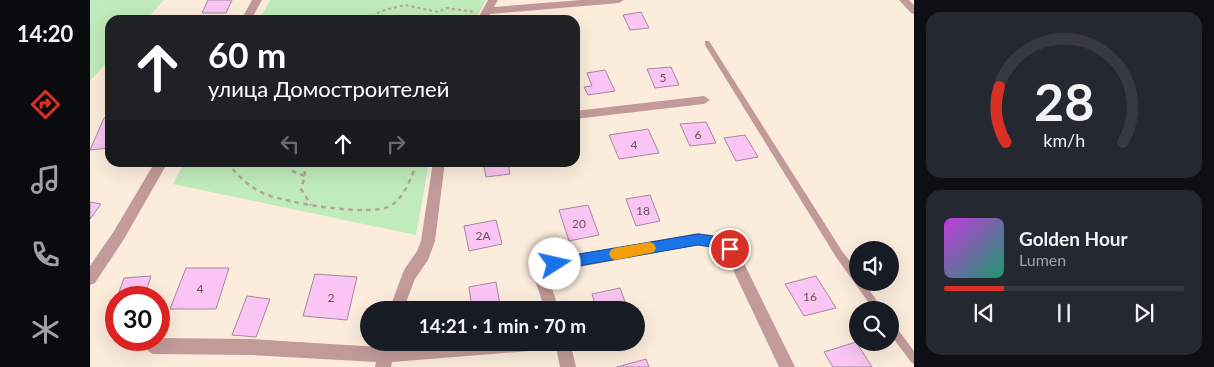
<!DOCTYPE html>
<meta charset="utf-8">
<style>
body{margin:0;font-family:Lato,sans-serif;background:#242831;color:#f1f3f6;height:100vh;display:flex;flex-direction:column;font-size:19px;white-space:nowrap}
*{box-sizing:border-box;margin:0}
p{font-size:16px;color:#9ea1a6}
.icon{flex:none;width:28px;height:28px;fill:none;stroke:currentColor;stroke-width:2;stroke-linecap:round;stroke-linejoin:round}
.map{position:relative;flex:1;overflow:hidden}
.side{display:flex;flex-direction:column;gap:12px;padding:12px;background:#0d0f14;width:300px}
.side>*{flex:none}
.top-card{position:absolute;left:15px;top:15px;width:475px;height:152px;border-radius:15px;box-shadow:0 5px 20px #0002;background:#202124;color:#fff;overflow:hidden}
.controls{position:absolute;left:759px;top:241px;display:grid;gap:10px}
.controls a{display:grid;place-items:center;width:50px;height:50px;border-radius:50%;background:#171b24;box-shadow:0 5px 20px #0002;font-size:25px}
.speed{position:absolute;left:15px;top:286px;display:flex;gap:10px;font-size:25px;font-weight:700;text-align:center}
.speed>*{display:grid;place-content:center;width:65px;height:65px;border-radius:50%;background:#171b24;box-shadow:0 5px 20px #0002;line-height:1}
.speed .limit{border:8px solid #d22;background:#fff;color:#111}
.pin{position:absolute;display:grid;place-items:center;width:42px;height:42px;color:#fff;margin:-21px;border:2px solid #fff;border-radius:50%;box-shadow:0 1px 5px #0007}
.me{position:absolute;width:55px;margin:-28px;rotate:80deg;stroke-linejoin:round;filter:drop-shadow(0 0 4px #0008)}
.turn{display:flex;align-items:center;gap:18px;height:105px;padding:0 20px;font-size:22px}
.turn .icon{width:65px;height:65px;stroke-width:2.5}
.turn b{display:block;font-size:35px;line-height:42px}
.lanes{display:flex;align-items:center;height:48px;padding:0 20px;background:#0003;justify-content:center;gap:25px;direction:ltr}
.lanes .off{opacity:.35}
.side .widget{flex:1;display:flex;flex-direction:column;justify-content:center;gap:8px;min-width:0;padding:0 18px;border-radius:15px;background:#242831}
.side .dial{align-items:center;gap:0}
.dial svg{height:130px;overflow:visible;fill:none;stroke:#363941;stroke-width:7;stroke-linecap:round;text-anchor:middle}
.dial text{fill:#f1f3f6;stroke:none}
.song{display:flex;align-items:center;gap:15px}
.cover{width:60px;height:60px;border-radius:8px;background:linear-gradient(135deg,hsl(290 70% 55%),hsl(160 70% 35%))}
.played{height:5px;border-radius:2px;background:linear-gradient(90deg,#d93025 25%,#363941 25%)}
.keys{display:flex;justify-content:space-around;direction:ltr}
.trip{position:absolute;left:270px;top:301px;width:285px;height:50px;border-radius:25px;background:#171b24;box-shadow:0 5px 20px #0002;font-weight:700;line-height:50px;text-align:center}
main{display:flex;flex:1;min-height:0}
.tab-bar{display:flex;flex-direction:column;width:90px;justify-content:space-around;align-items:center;background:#090b0e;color:#9ea1a6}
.tab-bar .icon{width:35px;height:35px}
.tab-bar .selected{color:#d93025}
.tab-bar b{font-size:22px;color:#f1f3f6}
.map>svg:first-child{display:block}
</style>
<main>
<nav class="tab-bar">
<b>14:20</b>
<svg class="icon selected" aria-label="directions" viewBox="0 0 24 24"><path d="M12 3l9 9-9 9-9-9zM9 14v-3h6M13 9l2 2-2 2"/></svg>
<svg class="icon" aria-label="music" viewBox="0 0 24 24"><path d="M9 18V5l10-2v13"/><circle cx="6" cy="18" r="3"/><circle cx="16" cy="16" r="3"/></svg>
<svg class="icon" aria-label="phone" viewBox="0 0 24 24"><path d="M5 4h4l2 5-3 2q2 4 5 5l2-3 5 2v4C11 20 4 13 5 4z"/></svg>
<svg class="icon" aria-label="climate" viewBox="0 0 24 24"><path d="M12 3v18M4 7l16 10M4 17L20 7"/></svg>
</nav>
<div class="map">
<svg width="824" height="367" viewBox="0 0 824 367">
<rect width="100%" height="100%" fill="#fcecdc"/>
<path fill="#c0ebbb" d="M0,0H74L56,20H20V59L0,81Z
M180,0H396L385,20H169Z
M94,163V162L339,163L326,235L83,184Z"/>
<path fill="#fac5f4" stroke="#a489a0" d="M118,0H142L136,13H112Z
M551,12L559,28L540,30L533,15Z
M581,67L589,85L565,88L557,69Z
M515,70L525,91L498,95L494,87L502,86L497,73Z
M14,118H20V148L0,150Z
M616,122L626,143L600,146L590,124Z
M558,129L569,153L529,159L519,135Z
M655,135L668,157L646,161L634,138Z
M393,162H418L420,174L396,177Z
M560,195L570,221L546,226L536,199Z
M0,202L11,204L0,219Z
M498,205L509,235L479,241L469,210Z
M406,220L412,244L379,251L374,226Z
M96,268H139L126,309H80Z
M225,274L267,277L257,320L213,316Z
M61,276L54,298H27L34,278Z
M726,276L746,308L714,316L695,284Z
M406,282L411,310H382L379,287Z
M530,288L538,310H507L502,294Z
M157,296L180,299L166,337L142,335Z
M766,342L782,367H743L734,352Z
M556,359L559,367H527Z"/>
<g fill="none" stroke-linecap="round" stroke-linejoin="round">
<path stroke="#b3a597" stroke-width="2" stroke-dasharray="3 3" stroke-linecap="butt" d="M277,20L291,11L315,5L348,12L357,8L385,12"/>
<path stroke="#b3a597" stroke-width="2.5" stroke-dasharray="4.5 4.5" stroke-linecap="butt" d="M137,162C147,175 159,187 175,194C197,203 283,218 302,205C315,196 322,176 327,162
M202,162V171L215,176L211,189L221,205
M214,162L215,176"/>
<path fill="#c29b99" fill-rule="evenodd" d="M615,41H619L752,251L768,272V282H774L793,310H784L746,257L615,45Z
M800,322L803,323L824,351V364L821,362L800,334Z"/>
<path fill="#c29b99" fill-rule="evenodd" d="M162,0H172L161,20H151Z
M398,0H408L404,7L491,0H534L529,3L400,14L397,20H387Z
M809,0H819L824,5V14L821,13Z
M614,96L620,100L614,104L485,119V111Z
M65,162H78L34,239L5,283L0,285V266L24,231Z
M343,162H355L345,241L338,260L325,279L313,310H299L314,270L327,251L331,241Z
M608,233L629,236L645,245L705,367H689L635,253L626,248L608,245L457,273L469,310H455L441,268L443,263Z
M69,338L161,339L289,347L290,342H305V347L354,342H460L458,347L453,350L302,362L301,367H285L286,362L161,355L63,354L58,351L55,346L58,341L69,340Z
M465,342H480L486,367H470Z"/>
</g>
<path fill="#1a73e8" stroke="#114b97" d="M608,234C620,236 640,236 646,249L644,253L640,255L627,248L608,245L465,270L461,269L459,264L461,260L465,258Z"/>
<path fill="#f59e0b" d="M560,242L564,244L566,248L564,252L560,253L525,260L521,258L519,254L521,250L525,248Z"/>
<g text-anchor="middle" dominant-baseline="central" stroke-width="4.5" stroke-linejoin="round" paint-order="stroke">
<g font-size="12" fill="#685357">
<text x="573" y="77">5</text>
<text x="608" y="134">6</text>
<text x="544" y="144">4</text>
<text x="553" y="210">18</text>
<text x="489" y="223">20</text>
<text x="393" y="235">2А</text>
<text x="110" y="288">4</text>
<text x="720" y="296">16</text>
<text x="241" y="297">2</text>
</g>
</g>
</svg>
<div class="controls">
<a><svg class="icon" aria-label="sound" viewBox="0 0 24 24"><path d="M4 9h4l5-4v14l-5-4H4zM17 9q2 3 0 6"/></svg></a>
<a><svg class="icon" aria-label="search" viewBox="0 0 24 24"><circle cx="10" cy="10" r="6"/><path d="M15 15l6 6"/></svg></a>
</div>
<div class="speed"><div class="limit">30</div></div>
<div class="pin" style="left:640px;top:249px;background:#d93025"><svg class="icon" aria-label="arrive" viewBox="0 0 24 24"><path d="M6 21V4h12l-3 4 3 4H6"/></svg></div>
<svg class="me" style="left:465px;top:264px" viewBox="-20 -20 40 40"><circle r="19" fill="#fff"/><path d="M0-13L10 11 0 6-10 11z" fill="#1a73e8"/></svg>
<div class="trip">14:21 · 1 min · 70 m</div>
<div class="top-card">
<div class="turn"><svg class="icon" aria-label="ahead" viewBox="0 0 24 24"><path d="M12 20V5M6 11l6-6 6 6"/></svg><div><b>60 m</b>улица Домостроителей</div></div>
<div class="lanes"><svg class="icon off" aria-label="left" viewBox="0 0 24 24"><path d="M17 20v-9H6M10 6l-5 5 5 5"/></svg><svg class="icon" aria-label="ahead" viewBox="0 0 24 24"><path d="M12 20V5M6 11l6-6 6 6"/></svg><svg class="icon off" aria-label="right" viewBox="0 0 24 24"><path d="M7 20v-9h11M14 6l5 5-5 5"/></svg></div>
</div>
</div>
<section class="side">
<div class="widget dial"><svg viewBox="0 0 100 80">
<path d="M14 69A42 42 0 1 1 86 69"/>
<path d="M14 69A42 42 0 0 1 10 35" stroke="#d93025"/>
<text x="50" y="56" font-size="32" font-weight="700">28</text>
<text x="50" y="72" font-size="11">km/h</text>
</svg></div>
<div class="widget">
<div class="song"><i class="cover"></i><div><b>Golden Hour</b><p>Lumen</p></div></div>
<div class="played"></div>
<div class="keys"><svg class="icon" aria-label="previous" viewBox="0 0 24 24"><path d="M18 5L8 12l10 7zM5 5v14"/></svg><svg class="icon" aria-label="pause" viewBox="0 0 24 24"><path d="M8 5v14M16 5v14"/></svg><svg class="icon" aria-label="next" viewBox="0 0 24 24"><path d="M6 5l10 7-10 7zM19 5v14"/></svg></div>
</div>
</section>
</main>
